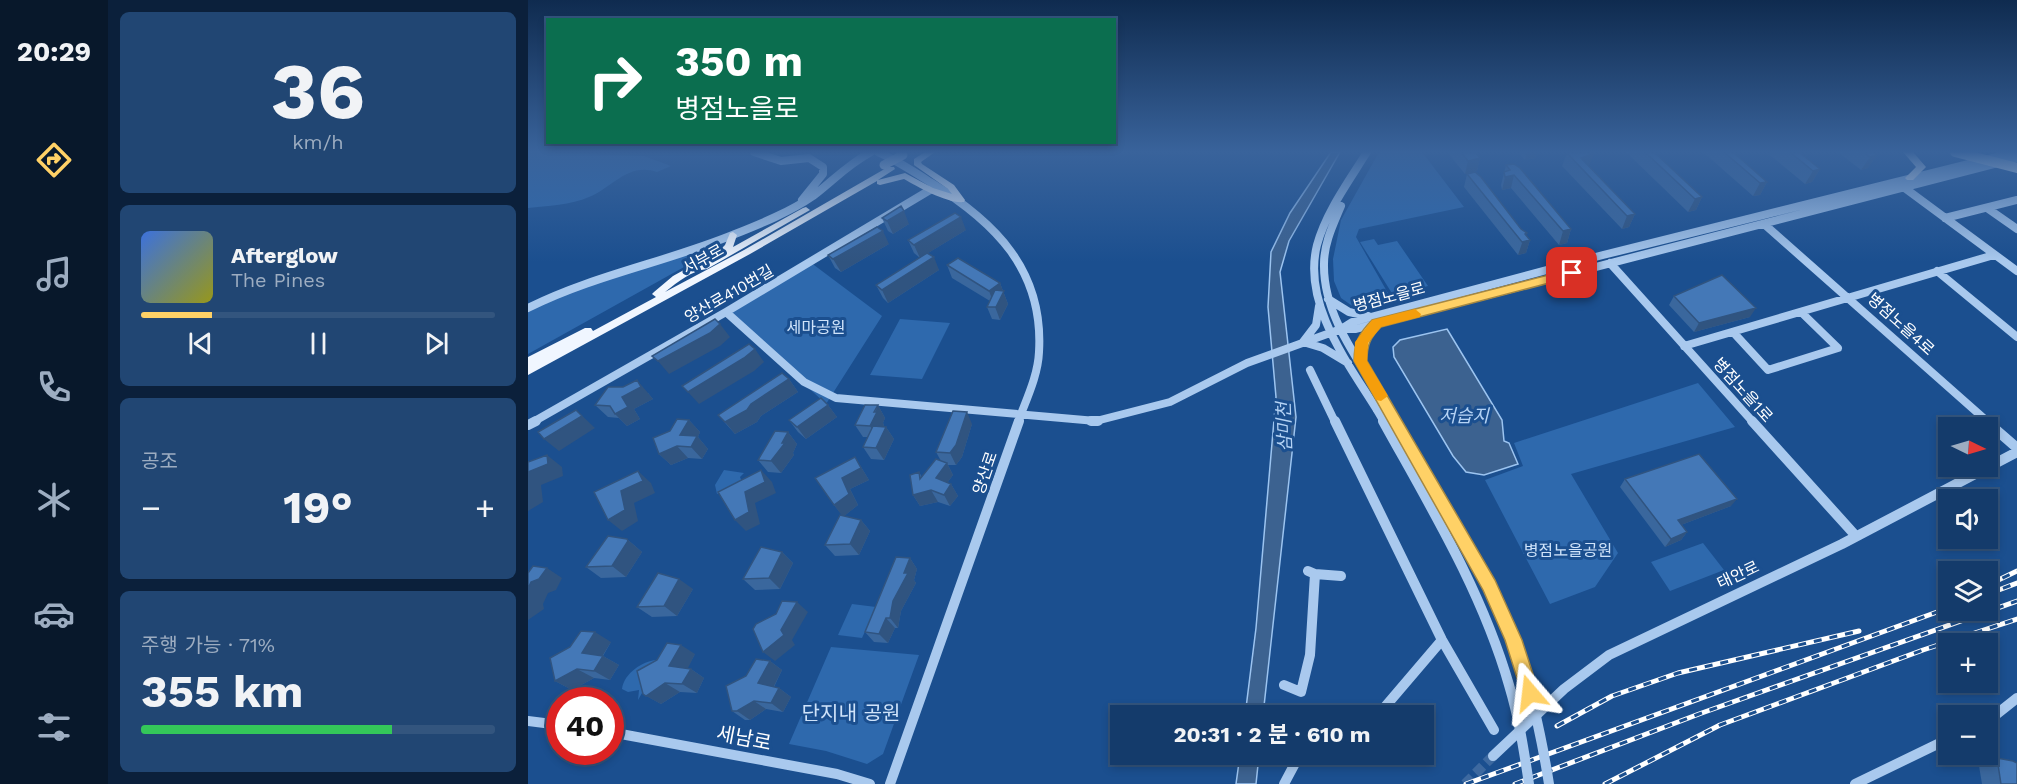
<!DOCTYPE html>
<html lang="ko">
<meta charset="utf-8">
<style>
body{margin:0;font-family:"Work Sans","Noto Sans KR",sans-serif;background:#214673;color:#f1f3f6;height:100vh;display:flex;flex-direction:column;font-size:22px;white-space:nowrap}
*{box-sizing:border-box;margin:0}
p{font-size:20px;color:#9dadc1}
.icon{flex:none;width:33px;height:33px;fill:none;stroke:currentColor;stroke-width:2;stroke-linecap:round;stroke-linejoin:round}
.map{position:relative;flex:1;overflow:hidden}
.drawer{display:flex;flex-direction:column;gap:12px;padding:12px;background:#0b203b;width:420px}
.drawer>*{flex:none}
.top-card{position:absolute;left:18px;top:18px;width:570px;height:126px;border-radius:0px;box-shadow:0 3px 9px #0003,0 0 0 2px #33557e;background:#0b6e4f;color:#fff;overflow:hidden}
.needle{width:39px;rotate:95deg}
.controls{position:absolute;left:1410px;top:417px;display:grid;gap:12px}
.controls a{display:grid;place-items:center;width:60px;height:60px;border-radius:0px;background:#143b6b;box-shadow:0 3px 9px #0003,0 0 0 2px #33557e;font-size:30px}
.speed{position:absolute;left:18px;top:687px;display:flex;gap:12px;font-size:30px;font-weight:700;text-align:center}
.speed>*{display:grid;place-content:center;width:78px;height:78px;border-radius:50%;background:#143b6b;box-shadow:0 3px 9px #0003,0 0 0 2px #33557e;line-height:1}
.speed .limit{border:9px solid #d22;background:#fff;color:#111}
.pin{position:absolute;display:grid;place-items:center;width:51px;height:51px;color:#fff;margin:-26px;border-radius:12px;box-shadow:0 3px 9px #0006}
.me{position:absolute;width:66px;margin:-33px;rotate:343deg;stroke-linejoin:round;filter:drop-shadow(0 0 4px #0008)}
.turn{display:flex;align-items:center;gap:21px;height:126px;padding:0 30px;font-size:27px}
.turn .icon{width:78px;height:78px;stroke-width:2.5}
.turn b{display:block;font-size:42px;line-height:51px}
.big{font-size:45px;font-weight:700;line-height:1.1}
.drawer .tile{flex:1;display:flex;flex-direction:column;justify-content:center;gap:9px;min-width:0;padding:0 21px;border-radius:9px;background:#214673}
.drawer .dial{align-items:center;gap:0}
.dial b{font-size:78px;line-height:1}
.song{display:flex;align-items:center;gap:18px}
.cover{width:72px;height:72px;border-radius:9px;background:linear-gradient(135deg,hsl(220 70% 55%),hsl(60 70% 35%))}
.played{height:6px;border-radius:3px;background:linear-gradient(90deg,#ffd166 20%,#33557e 20%)}
.keys{display:flex;justify-content:space-around;direction:ltr}
.heat{display:flex;justify-content:space-between;align-items:center;font-size:33px;direction:ltr}
.charge{height:9px;border-radius:4px;background:linear-gradient(90deg,#34c759 71%,#33557e 0)}
.trip{position:absolute;left:582px;top:705px;width:324px;height:60px;border-radius:0px;background:#143b6b;box-shadow:0 3px 9px #0003,0 0 0 2px #33557e;font-weight:700;line-height:60px;text-align:center}
main{display:flex;flex:1;min-height:0}
.menu{display:flex;flex-direction:column;width:108px;justify-content:space-around;align-items:center;background:#08182b;color:#9dadc1}
.menu .icon{width:42px;height:42px}
.menu .current{color:#ffd166}
.menu b{font-size:27px;color:#f1f3f6}
.map>svg:first-child{display:block}
</style>
<main>
<nav class="menu">
<b>20:29</b>
<svg class="icon current" aria-label="directions" viewBox="0 0 24 24"><path d="M12 3l9 9-9 9-9-9zM9 14v-3h6M13 9l2 2-2 2"/></svg>
<svg class="icon" aria-label="music" viewBox="0 0 24 24"><path d="M9 18V5l10-2v13"/><circle cx="6" cy="18" r="3"/><circle cx="16" cy="16" r="3"/></svg>
<svg class="icon" aria-label="phone" viewBox="0 0 24 24"><path d="M5 4h4l2 5-3 2q2 4 5 5l2-3 5 2v4C11 20 4 13 5 4z"/></svg>
<svg class="icon" aria-label="climate" viewBox="0 0 24 24"><path d="M12 3v18M4 7l16 10M4 17L20 7"/></svg>
<svg class="icon" aria-label="car" viewBox="0 0 24 24"><path d="M5 17H2v-5l4-1 3-4h7l3 4 3 1v5h-3M9 17h6M6 11h13"/><circle cx="7" cy="17" r="2"/><circle cx="17" cy="17" r="2"/></svg>
<svg class="icon" aria-label="filters" viewBox="0 0 24 24"><path d="M4 7h16M4 17h16"/><circle cx="9" cy="7" r="2"/><circle cx="15" cy="17" r="2"/></svg>
</nav>
<section class="drawer">
<div class="tile dial"><b>36</b><p>km/h</p></div>
<div class="tile">
<div class="song"><i class="cover"></i><div><b>Afterglow</b><p>The Pines</p></div></div>
<div class="played"></div>
<div class="keys"><svg class="icon" aria-label="previous" viewBox="0 0 24 24"><path d="M18 5L8 12l10 7zM5 5v14"/></svg><svg class="icon" aria-label="pause" viewBox="0 0 24 24"><path d="M8 5v14M16 5v14"/></svg><svg class="icon" aria-label="next" viewBox="0 0 24 24"><path d="M6 5l10 7-10 7zM19 5v14"/></svg></div>
</div>
<div class="tile"><p>공조</p>
<div class="heat"><a>−</a><b class="big">19°</b><a>+</a></div>
</div>
<div class="tile"><p>주행 가능 · 71%</p><b class="big">355 km</b><div class="charge"></div></div>
</section>
<div class="map">
<svg width="1489" height="784" viewBox="0 0 1489 784">
<rect width="100%" height="100%" fill="#1b4f8f"/>
<path fill="#2e69ad" d="M0,152L116,156L143,166L129,172C100,162 84,188 61,197C43,205 19,206 0,208Z
M851,152H894L936,207L831,229L828,237L865,302L830,310L813,298L806,281L805,259L813,220Z
M846,239L850,245L869,241L900,286L865,295L832,242Z
M149,254L174,257L0,354V308Z
M282,262L354,316L298,404L198,312Z
M372,319L422,323L394,379L342,375Z
M1170,383L1207,427L1043,474L1090,553L1067,587L1022,604L957,480L995,466L986,443Z
M196,470L216,473L212,477L214,482L189,494L187,485Z
M1175,543L1196,570L1142,591L1123,562Z
M324,604L348,607L334,638L310,635Z
M303,647L391,655L355,754L339,764L298,751L261,744Z
M128,660L114,684V693L110,700L111,690L100,692L94,689C96,673 115,661 128,660Z"/>
<path fill="#3c6290" stroke="#9cc4f0" stroke-width="1.5" d="M803,152H812L761,241L752,272L768,417L735,715L717,716L728,628L748,397L740,307L743,252L762,213Z
M919,329L974,420L976,441L981,443L990,464L956,475L938,472L925,456L866,357L865,347L872,340Z
M712,755H731L728,784H708Z"/>
<g fill="none" stroke-linecap="round" stroke-linejoin="round">
<path stroke="#3d69a0" stroke-width="10" stroke-dasharray="10 5" stroke-linecap="butt" d="M937,784L965,756"/>
<path stroke="#a9c9ee" stroke-width="8" d="M226,152L253,161L281,158L295,167V174L274,200
M350,152C368,160 385,171 402,182C467,222 516,270 511,352C510,376 498,400 490,422
M839,152C821,181 798,212 789,245C774,304 820,363 849,410
M1374,186L1489,271
M813,206C805,225 796,243 796,264C795,317 833,363 859,407
M1459,208L1489,229
M1417,218L1489,200
M1236,224L1460,422
M1082,263L1225,422
M1409,271L1489,337
M800,299L821,312L840,316
M0,308C66,275 139,262 207,234C232,224 262,212 285,196C306,180 319,165 343,152
M198,312L276,382L308,398L568,421L642,402L719,363L813,329L824,322L1075,255L1489,152
M814,329H828L1489,158
M1205,332L1240,370L1310,348L1273,312
M775,342L795,348L820,363
M775,342L788,325L791,306
M1156,346L1466,255
M832,361L833,342L847,325
M782,370L807,422
M5,422L198,312L402,190L409,189"/>
<path stroke="#a9c9ee" stroke-width="10" d="M563,421H570
M807,421L914,640L966,730
M1224,421L1327,535
M1458,421L1489,448
M0,425L8,421
M787,574L813,576
M756,685L773,692L782,655L787,574L780,571
M793,716L796,709L856,708L914,640
M0,721L32,725
M1460,721L1489,698
M82,732L309,774L342,784
M965,756L1036,689L1081,655L1314,544L1489,452
M362,784L491,421
M756,784L772,754
M1327,784L1420,739"/>
<path fill="#f0f6ff" fill-rule="evenodd" d="M397,152H407L393,162L394,164L426,185L437,200L436,202C420,204 390,187 376,179L352,185L349,184V181L222,254L0,375V366L2,365L0,366V357L57,328H63L65,331L128,297L124,294L126,292L145,276L192,250L197,245L202,233L205,232L209,235L205,247L275,208L278,207L282,210L179,269C163,271 151,281 137,292L216,250L360,167H366L367,169L350,180L377,173L405,188L424,194L420,189L386,165V159Z"/>
<path fill="#fff" fill-rule="evenodd" d="M1375,152H1385L1398,167L1385,180H1379L1377,178L1388,167Z"/>
<g stroke="#fff" stroke-width="5">
<path id="rail" d="M1460,585L1489,571
M1460,594L1489,583
M1029,726L1084,696L1150,673L1331,631
M938,784L1420,608
M987,784L1171,714L1489,601
M1077,784L1192,725L1395,650L1489,619"/>
</g>
<use href="#rail" stroke="#1b4f8f" stroke-width="3" stroke-dasharray="8" stroke-linecap="butt"/>
<path stroke="#a9c9ee" stroke-width="8" d="M859,407L868,422
M849,410L856,422"/>
<path stroke="#a9c9ee" stroke-width="10" d="M855,421C902,506 954,591 981,685C991,718 996,751 1001,784
M867,421C912,496 961,571 991,655C1005,697 1014,740 1021,784"/>
<path stroke="#f0f6ff" stroke-width="9" d="M356,165L375,155"/>
<path stroke="#fff" stroke-width="10" d="M1427,152L1489,168"/>
</g>
<path fill="#3a679d" d="M919,152H947L952,158L949,171L937,174Z
M990,152H1009L1007,158L997,160Z
M1098,152H1126L1174,197L1168,210L1160,212Z
M1175,152H1205L1239,182L1232,195L1225,196Z
M1244,152H1271L1292,169L1284,182L1277,184L1242,155Z
M1310,152H1346L1340,168L1333,170Z
M1039,153L1061,166L1107,214L1101,227L1094,229L1034,166Z
M978,165L1043,229L1039,243L1031,245L983,188L974,190L973,185Z
M939,174L1002,240L998,253L990,255L936,187Z
M354,218L381,224L365,234L360,231Z
M438,230L400,253L411,270L360,303L355,298L348,285L392,258L386,253L380,240Z
M361,244L313,272L307,268L300,255Z
M419,265L472,283L480,304L472,320L464,319L459,307L462,301L424,278Z
M1146,296L1222,317L1166,332L1141,305Z
M261,379L270,392L233,416L229,422L207,434L190,415Z
M120,393L125,399L106,409L112,419L99,426L91,418L80,417L67,405Z
M300,405L309,417L278,439L270,432L261,420Z
M350,405L357,418L355,423L356,425L355,427H358L366,439L356,460L343,459L335,447L340,437H335L327,425Z
M161,420L172,432L170,437L180,449L174,459L160,458L143,465L131,454L142,431Z
M444,424L434,457L428,465H420L425,475L419,483L423,484L430,496L422,506L410,502L392,506L385,495L391,472L394,477L413,461L408,452Z
M260,432L269,444L265,453L266,455L253,473L240,472L230,460Z
M327,457L341,480L322,489L330,505L316,516L333,520L342,531L331,555L307,556L297,545L315,516L306,505Z
M1097,479L1203,506L1153,525L1159,532L1153,540L1137,547L1092,487Z
M99,539L114,552L98,577L73,578L58,567Z
M254,552L265,563L252,589L227,590L215,579Z
M382,558L389,569L386,580L388,583L373,611L370,628H367L360,643L346,642L337,632Z
M165,589L149,616L124,617L109,607Z
M83,642L75,656L91,665L82,680L66,678L44,690L27,681Z
M167,654L159,668L163,669L176,678L169,693L152,692L133,704L115,694Z
M242,661L254,670L246,687L251,688L263,697L255,712L238,709L222,720H217L204,711L218,676Z
M1469,758L1489,784H1454L1451,766Z"/>
<path fill="#305480" d="M999,152H1009L1007,158L997,160Z
M1066,153L1061,166L1053,158Z
M1349,155L1340,168L1333,170L1342,157Z
M952,158L949,171L937,174L940,161Z
M1292,169L1284,182L1277,184L1285,171Z
M986,175L983,188L974,190L977,177Z
M1239,182L1232,195L1225,196L1232,183Z
M1174,197L1168,210L1160,212L1167,199Z
M376,211L381,224L365,234L359,221Z
M1107,214L1101,227L1094,229L1099,216Z
M433,217L438,230L392,258L386,245Z
M1043,229L1039,243L1031,245L1035,231Z
M355,231L361,244L313,272L305,259Z
M999,233L997,241L1002,240L998,253L990,255L997,234Z
M406,257L411,270L360,303L354,290Z
M472,283L480,304L472,320L461,291Z
M1228,308L1222,317L1166,332L1171,323Z
M192,324L202,337L192,346L141,374L130,361Z
M227,349L236,362L226,371L171,404L160,392Z
M261,379L270,392L233,416L229,422L207,434L197,422Z
M109,380L120,393L125,399L106,409L112,419L99,426L87,414L94,397Z
M300,405L309,417L278,439L269,427Z
M350,405L357,418L355,423L356,425L350,438L342,426Z
M48,410L67,428L31,451L16,439Z
M439,412L444,424L434,457L428,465L422,453Z
M161,420L172,432L170,437L180,449L174,459L152,435Z
M358,427L366,439L356,460L348,448Z
M260,432L269,444L265,453L266,455L253,473L243,461Z
M149,446L160,458L143,465L131,454Z
M19,455L34,467L35,476L13,485L15,502L0,511V472Z
M327,457L341,480L322,489L330,505L315,517L306,505L314,478Z
M419,463L425,475L414,490L408,478Z
M233,470L244,482L248,493L227,503L232,524L218,531L207,520L217,492Z
M110,471L123,483L127,493L106,503L110,521L94,531L80,520L93,491Z
M423,484L430,496L422,506L416,495Z
M403,490L410,502L392,506L385,495Z
M1209,499L1203,506L1145,528L1150,520Z
M333,520L342,531L331,555L322,544Z
M1159,532L1153,540L1137,547L1143,539Z
M99,539L114,552L98,577L84,566Z
M254,552L265,563L252,589L241,578Z
M382,558L389,569L386,580L388,583L373,611L370,628L362,618L365,601Z
M19,568L34,578L28,590L20,593L15,604L16,609L0,620V589L3,582Z
M151,579L165,589L149,616L136,606Z
M269,602L280,612L264,640L267,645L247,661L235,652L253,630Z
M358,618L367,628L360,643L351,634Z
M67,632L83,642L70,663L54,653Z
M153,645L167,654L156,676L141,666Z
M75,656L91,665L82,680L66,671Z
M242,661L254,670L243,692L230,683Z
M49,669L66,678L44,690L27,681Z
M163,669L176,678L169,693L154,684Z
M137,683L152,692L133,704L118,696Z
M251,688L263,697L255,712L243,703Z
M226,701L238,709L222,720L209,711Z"/>
<path fill="#4478b7" stroke="#305480" stroke-width="1.5" d="M933,152H947L952,158L940,161Z
M1042,152H1065L1066,153L1053,158L1107,214L1099,216L1039,153Z
M1117,152H1126L1174,197L1167,199Z
M1196,152H1205L1239,182L1232,183Z
M1262,152H1271L1292,169L1285,171Z
M1336,152H1346L1349,155L1342,157Z
M986,164L992,168L1043,229L1035,231L986,175L977,177L976,172L982,170L978,165Z
M947,172L953,177L993,229L999,233L997,234L1002,240L994,242L939,174Z
M373,206L376,211L359,221L354,218Z
M427,213L433,217L386,245L380,240Z
M349,227L355,231L305,259L300,255Z
M399,253L406,257L354,290L348,285Z
M430,258L472,283L461,291L419,265Z
M1194,275L1228,308L1171,323L1146,296Z
M467,290L476,291L468,307H459Z
M187,319L192,324L182,333L130,361L124,356Z
M221,344L227,349L216,358L160,392L154,386Z
M254,373L261,379L223,404L219,410L197,422L190,415Z
M109,380L113,387L94,397L100,407L87,414L82,406L67,405L80,387H95Z
M293,398L300,405L269,427L261,420Z
M337,405H350L346,412H349L342,426L327,425Z
M48,410L54,416L16,439L10,432Z
M425,411L439,412L428,445L422,453L408,452Z
M149,419L161,420L152,435L169,436L163,447L149,446L131,454L125,438L142,431Z
M345,426L358,427L348,448L335,447Z
M247,431L260,432L254,443H257L243,461L230,460Z
M1171,454L1209,499L1150,520L1159,532L1143,539L1097,479Z
M19,455L20,464L0,472V462Z
M327,457L333,468L314,478L321,494L306,505L287,478Z
M408,459L419,463L408,478L423,484L416,495L403,490L385,495L382,475L391,472L392,479Z
M233,470L237,482L217,492L221,512L207,520L190,492Z
M110,471L115,481L93,491L97,510L80,520L66,492Z
M312,515L333,520L322,544L297,545Z
M80,536L99,539L100,541L84,566L58,567Z
M233,547L254,552L241,578L215,579Z
M368,557L382,558L376,573H380L365,601L362,618H358L351,634L337,632Z
M5,566L19,568L11,579L3,582L0,589V573Z
M130,573L151,579L136,606L109,607Z
M254,601L269,602L253,630L256,635L235,652L225,629L228,624L248,614Z
M53,631L67,632L54,653L75,656L66,671L49,669L27,681L22,658L42,647Z
M139,643L153,645L141,666L163,669L154,684L137,683L118,696L115,694L109,671L129,660Z
M228,659L242,661L230,683L251,688L243,703L226,701L209,711H204L198,686L218,676Z
M1469,758L1485,761L1489,763V784H1473Z"/>
<linearGradient id="sky" x2="0" y2="1"><stop stop-color="#0f2b4f"/><stop offset="0.58" stop-color="#39639b"/><stop offset="1" stop-color="#39639b" stop-opacity="0"/></linearGradient>
<rect width="1489" height="262" fill="url(#sky)"/>
<path fill="#ffd166" stroke="#a68842" stroke-width="1.5" d="M1044,269L1050,273L1048,276L853,327C842,338 839,345 839,361L967,580L994,640L1011,693L1008,700L1002,702L996,700L977,640L955,590L826,361C826,343 831,333 844,320Z"/>
<path fill="#f59e0b" d="M887,309L893,314L892,317L853,327L840,343L839,361L860,396L853,401L848,400L826,361L827,342L844,320Z"/>
<g text-anchor="middle" dominant-baseline="central" stroke-width="6" stroke-linejoin="round" paint-order="stroke">
<g font-size="16" fill="#fff" stroke="#1b4f8f">
<text transform="translate(175 259) rotate(-29)">서부로</text>
<text transform="translate(201 294) rotate(-30)">양산로410번길</text>
<text transform="translate(861 297) rotate(-15)">병점노을로</text>
<text transform="translate(1373 324) rotate(42)">병점노을4로</text>
<text transform="translate(1215 390) rotate(48)">병점노을1로</text>
<text transform="translate(457 473) rotate(-71)">양산로</text>
<text transform="translate(1210 575) rotate(-25)">태안로</text>
</g>
<g font-size="16" fill="#cfe3fa" stroke="#1b4f8f">
<text x="288" y="327">세마공원</text>
<text x="1040" y="550">병점노을공원</text>
</g>
<g font-size="18" font-style="italic" fill="#b5d3f5" stroke="#1b4f8f">
<text x="936" y="415">저습지</text>
<text transform="translate(756 427) rotate(-92)">삼미천</text>
</g>
<g font-size="20" fill="#cfe3fa" stroke="#1b4f8f">
<text x="323" y="713">단지내 공원</text>
</g>
<g font-size="20" fill="#fff" stroke="#1b4f8f">
<text transform="translate(216 738) rotate(11)">세남로</text>
</g>
</g>
</svg>
<div class="controls">
<a><svg class="needle" viewBox="-14 -14 28 28"><path d="M0-13l5 13h-10z" fill="#e53935"/><path d="M0 13l5-13h-10z" fill="#9dadc1"/></svg></a>
<a><svg class="icon" aria-label="sound" viewBox="0 0 24 24"><path d="M4 9h4l5-4v14l-5-4H4zM17 9q2 3 0 6"/></svg></a>
<a><svg class="icon" aria-label="layers" viewBox="0 0 24 24"><path d="M12 4l9 5-9 5-9-5zM3 14l9 5 9-5"/></svg></a>
<a>+</a>
<a>−</a>
</div>
<div class="speed"><div class="limit">40</div></div>
<div class="pin" style="left:1044px;top:273px;background:#d93025"><svg class="icon" aria-label="arrive" viewBox="0 0 24 24"><path d="M6 21V4h12l-3 4 3 4H6"/></svg></div>
<svg class="me" style="left:1002px;top:693px" viewBox="-20 -20 40 40"><path d="M0-17L14 15 0 8-14 15z" fill="#ffd166" stroke="#fff" stroke-width="4"/></svg>
<div class="trip">20:31 · 2 분 · 610 m</div>
<div class="top-card">
<div class="turn"><svg class="icon" aria-label="right" viewBox="0 0 24 24"><path d="M7 20v-9h11M14 6l5 5-5 5"/></svg><div><b>350 m</b>병점노을로</div></div>
</div>
</div>
</main>
